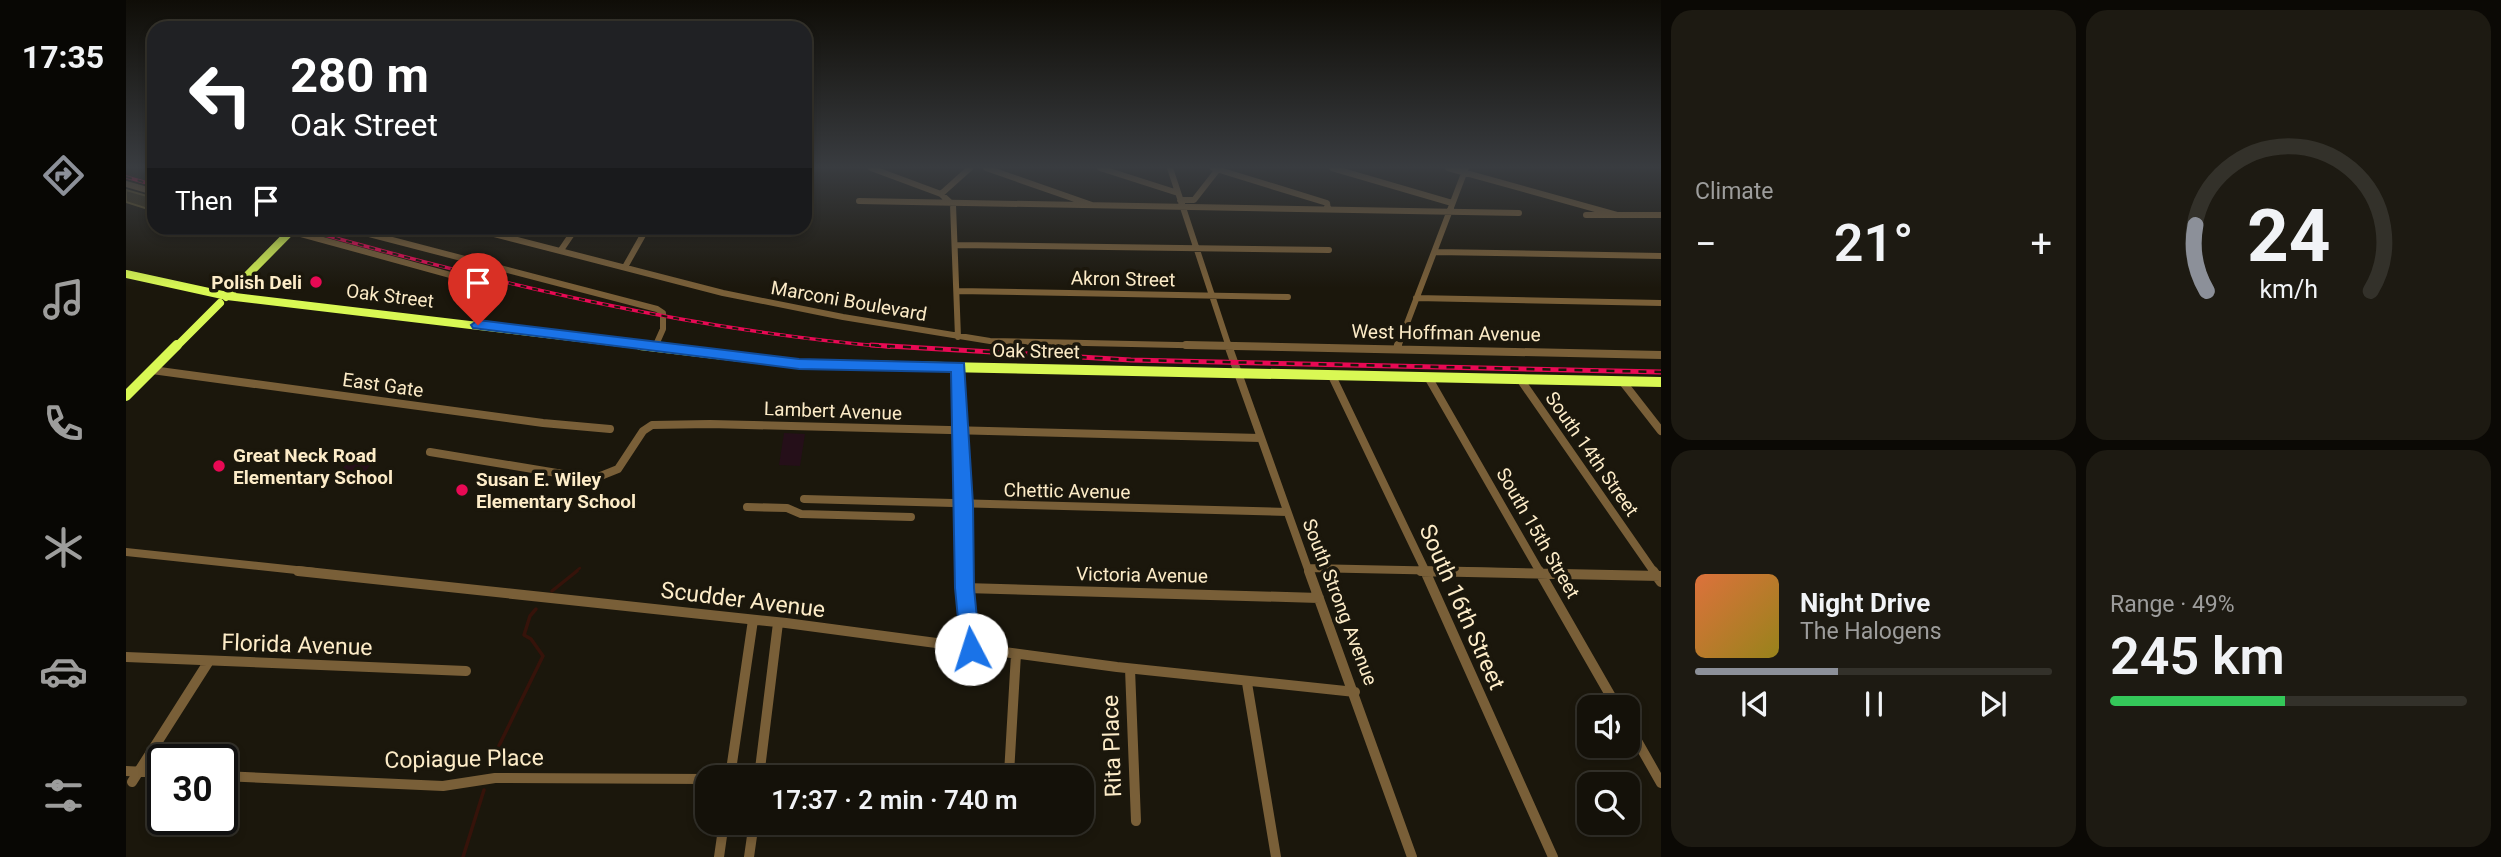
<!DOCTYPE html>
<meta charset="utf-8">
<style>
body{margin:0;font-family:Roboto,sans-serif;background:#1d1a12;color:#f1f3f6;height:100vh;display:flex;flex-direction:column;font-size:26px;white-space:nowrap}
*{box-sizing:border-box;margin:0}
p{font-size:23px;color:#9d9d9c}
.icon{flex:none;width:38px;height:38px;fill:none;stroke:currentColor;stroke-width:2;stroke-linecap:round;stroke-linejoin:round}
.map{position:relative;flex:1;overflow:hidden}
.side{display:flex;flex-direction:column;gap:10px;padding:10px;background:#0b0905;width:840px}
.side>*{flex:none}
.top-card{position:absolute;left:21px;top:21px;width:665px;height:214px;border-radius:21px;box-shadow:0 4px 10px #0003,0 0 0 2px #33312a;background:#202124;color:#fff;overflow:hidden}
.fabs{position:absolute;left:1451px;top:695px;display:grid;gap:14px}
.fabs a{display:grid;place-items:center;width:63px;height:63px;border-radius:14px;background:#141109;box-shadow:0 4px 10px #0003,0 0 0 2px #33312a;font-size:35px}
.speed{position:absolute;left:21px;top:744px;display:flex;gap:14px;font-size:35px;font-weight:700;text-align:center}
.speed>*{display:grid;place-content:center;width:91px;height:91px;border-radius:50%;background:#141109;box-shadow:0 4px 10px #0003,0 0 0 2px #33312a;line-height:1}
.speed .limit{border:4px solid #111;border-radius:10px;background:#fff;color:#111}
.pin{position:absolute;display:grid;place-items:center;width:60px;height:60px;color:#fff;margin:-72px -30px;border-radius:50% 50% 50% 0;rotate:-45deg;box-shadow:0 0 7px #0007}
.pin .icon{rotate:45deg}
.me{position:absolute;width:77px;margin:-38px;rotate:355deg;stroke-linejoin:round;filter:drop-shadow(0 0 5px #0008)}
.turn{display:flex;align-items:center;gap:24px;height:147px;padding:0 28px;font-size:32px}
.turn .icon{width:91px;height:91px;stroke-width:2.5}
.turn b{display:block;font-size:49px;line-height:60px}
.then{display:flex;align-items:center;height:66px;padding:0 28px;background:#0003;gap:14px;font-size:26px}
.big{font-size:52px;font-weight:600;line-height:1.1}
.side .card{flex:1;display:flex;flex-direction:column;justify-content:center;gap:10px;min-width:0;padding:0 24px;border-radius:21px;background:#1d1a12}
.side .dial{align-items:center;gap:0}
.dial svg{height:182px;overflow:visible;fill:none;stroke:#33312a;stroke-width:7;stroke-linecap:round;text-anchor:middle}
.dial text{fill:#f1f3f6;stroke:none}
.song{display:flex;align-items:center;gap:21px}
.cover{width:84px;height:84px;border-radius:10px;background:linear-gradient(135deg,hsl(20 70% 55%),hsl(50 70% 35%))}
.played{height:7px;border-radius:4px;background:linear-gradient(90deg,#8c9099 40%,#33312a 40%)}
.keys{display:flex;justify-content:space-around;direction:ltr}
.heat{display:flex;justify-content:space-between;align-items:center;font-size:38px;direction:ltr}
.charge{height:10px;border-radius:5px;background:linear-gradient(90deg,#34c759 49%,#33312a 0)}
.side .tiles{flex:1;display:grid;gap:10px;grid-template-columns:repeat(2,1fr)}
.trip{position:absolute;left:569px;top:765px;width:399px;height:70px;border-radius:21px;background:#141109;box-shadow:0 4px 10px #0003,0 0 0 2px #33312a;font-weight:600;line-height:70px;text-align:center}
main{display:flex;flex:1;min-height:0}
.tab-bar{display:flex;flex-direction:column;width:126px;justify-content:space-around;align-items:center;background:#080704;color:#9d9d9c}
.tab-bar .icon{width:49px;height:49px}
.tab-bar .on{color:#8c9099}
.tab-bar b{font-size:32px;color:#f1f3f6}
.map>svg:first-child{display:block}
</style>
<main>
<nav class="tab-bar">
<b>17:35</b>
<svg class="icon on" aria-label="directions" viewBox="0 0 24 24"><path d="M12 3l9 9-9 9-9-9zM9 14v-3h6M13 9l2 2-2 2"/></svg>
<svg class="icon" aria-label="music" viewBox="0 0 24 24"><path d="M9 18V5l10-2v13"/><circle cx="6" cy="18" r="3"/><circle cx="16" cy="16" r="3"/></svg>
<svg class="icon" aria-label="phone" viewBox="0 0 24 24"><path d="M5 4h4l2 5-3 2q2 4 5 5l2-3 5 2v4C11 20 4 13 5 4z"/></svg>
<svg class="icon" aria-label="climate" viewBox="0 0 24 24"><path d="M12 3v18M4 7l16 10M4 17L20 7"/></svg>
<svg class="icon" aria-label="car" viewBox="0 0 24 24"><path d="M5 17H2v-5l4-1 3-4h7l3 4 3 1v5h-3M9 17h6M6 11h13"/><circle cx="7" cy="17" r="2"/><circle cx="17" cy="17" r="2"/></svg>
<svg class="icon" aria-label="filters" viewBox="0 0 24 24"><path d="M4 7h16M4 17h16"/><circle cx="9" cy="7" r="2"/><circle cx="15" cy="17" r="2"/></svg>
</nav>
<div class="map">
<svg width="1535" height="857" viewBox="0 0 1535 857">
<rect width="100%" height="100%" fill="#1b170c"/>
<path fill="#250f19" d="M658,433L679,434L674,466L653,465Z
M229,452L252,455L239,472L216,469Z"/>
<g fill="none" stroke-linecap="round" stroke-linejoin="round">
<path stroke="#36130a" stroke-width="2.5" d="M449,572L454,568"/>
<path stroke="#36130a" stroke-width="3.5" d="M426,591L451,571
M364,764L417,656L405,639L398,635L404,616L410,609
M337,857L358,790"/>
</g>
<path fill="#3b3319" stroke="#66582b" stroke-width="2" d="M0,190L28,198V211L0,202Z"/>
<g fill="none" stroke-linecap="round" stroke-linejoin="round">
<path stroke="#795f38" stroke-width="6" d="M745,168L815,194L827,205L832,337
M860,168L966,205
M974,168L1052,193
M1044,168L1103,347
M1087,168L1201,203L1202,210
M1206,168L1326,203
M1322,168L1491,215
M0,184L28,192
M815,194L844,168
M1054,200H1068L1093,168
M733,201L1393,213
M1460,215H1535
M153,228L328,276
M220,228L531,309L537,313V329L529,347
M345,228L597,293L717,317L864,341L1144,347
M829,245L1203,250
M435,250L450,228
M1310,252L1535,256
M499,267L521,228
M831,291L1162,297
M1290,298L1535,303
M1272,347L1340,168"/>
<path stroke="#795f38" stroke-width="8" d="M1060,345L1535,355
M1102,345L1183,572
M529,348L530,345
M1271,349L1272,345
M832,367L839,572
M26,370L417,423L484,429
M1206,376L1300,572
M1302,377L1414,572
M1394,379L1528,572
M1496,381L1535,431
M304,452L467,479L492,469L517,431L526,425L584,424L1134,438
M678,499L1161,512
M621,507L661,508L675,514L785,517
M0,552L189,572
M1183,568L1372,572"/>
<path stroke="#795f38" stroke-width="10" d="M172,571L660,623L991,667L1229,692
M838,571L844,649
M1183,571L1286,857
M1295,571L1535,576
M1299,571L1427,857
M1413,571L1491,707
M1527,571L1535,582
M839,588L1193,598
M0,657L340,671
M1004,669L1010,821
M1121,683L1150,857
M1502,725L1535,783
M0,771L37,773
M883,774L890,654
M96,776L317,786L369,778L581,779
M604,777L627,620
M633,777L652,623
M6,782L83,661
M593,857L598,822
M623,857L628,822"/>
<path stroke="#d9f854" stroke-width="8" d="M0,274L101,296L529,347
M100,297L168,228
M50,347L94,303"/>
<path stroke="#d9f854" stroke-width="10" d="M514,345L673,364L1535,382
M0,396L51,345"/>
<g stroke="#e80954" stroke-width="3.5">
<path id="rail-far1" d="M0,177L28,185
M174,228C368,283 562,330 764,347"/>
</g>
<g stroke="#e80954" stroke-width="5">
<path id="rail" d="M745,345L1005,360L1535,372"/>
</g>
<use href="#rail-far1" stroke="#1b170c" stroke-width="2" stroke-dasharray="6" stroke-linecap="butt"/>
<use href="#rail" stroke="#1b170c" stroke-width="2.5" stroke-dasharray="8" stroke-linecap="butt"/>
</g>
<linearGradient id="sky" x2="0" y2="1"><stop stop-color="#0f0d07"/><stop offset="0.58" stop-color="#393c40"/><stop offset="1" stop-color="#393c40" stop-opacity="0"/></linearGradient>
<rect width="1535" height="288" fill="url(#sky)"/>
<path fill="#1a73e8" stroke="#114b97" stroke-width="2" d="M352,320L673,359L838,363L847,504L848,588L854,649L852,655L845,658L838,655L835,649L829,588L825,372L673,369L347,328L345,325Z"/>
<g fill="#e80954" stroke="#1b170c" stroke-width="2.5">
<circle cx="190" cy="282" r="7"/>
<circle cx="93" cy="466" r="7"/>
<circle cx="336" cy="490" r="7"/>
</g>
<g text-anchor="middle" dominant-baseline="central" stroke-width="7" stroke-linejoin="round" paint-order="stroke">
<g font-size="19" fill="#fdecc8" stroke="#1b170c">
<text transform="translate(997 279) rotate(1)">Akron Street</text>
<text transform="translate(264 296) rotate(7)">Oak Street</text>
<text transform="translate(723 301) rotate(10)">Marconi Boulevard</text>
<text transform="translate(1320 333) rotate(1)">West Hoffman Avenue</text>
<text transform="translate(910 351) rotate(1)">Oak Street</text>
<text transform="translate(257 385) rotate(8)">East Gate</text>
<text transform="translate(707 411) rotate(2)">Lambert Avenue</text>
<text transform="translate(1466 454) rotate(55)">South 14th Street</text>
<text transform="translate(941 491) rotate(1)">Chettic Avenue</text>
<text transform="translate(1412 533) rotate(60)">South 15th Street</text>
<text transform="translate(1016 575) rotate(1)">Victoria Avenue</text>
<text transform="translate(1214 602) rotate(69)">South Strong Avenue</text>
</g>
<g font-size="19" font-weight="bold" fill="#fdecc8" stroke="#1b170c" text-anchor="start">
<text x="176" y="282" text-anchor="end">Polish Deli</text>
<text x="107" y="455">Great Neck Road<tspan x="107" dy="22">Elementary School</tspan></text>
<text x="350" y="479">Susan E. Wiley<tspan x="350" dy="22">Elementary School</tspan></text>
</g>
<g font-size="23" fill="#fdecc8" stroke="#1b170c">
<text transform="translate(617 600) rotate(7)">Scudder Avenue</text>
<text transform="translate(1336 607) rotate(66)">South 16th Street</text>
<text transform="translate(171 645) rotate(2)">Florida Avenue</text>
<text transform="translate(986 746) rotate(-92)">Rita Place</text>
<text transform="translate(338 759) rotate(-1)">Copiague Place</text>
</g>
</g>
</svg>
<div class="fabs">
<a><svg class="icon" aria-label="sound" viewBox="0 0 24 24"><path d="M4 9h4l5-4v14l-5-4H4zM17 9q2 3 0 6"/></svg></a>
<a><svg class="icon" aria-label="search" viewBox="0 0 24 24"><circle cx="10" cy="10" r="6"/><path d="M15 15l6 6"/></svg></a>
</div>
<div class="speed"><div class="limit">30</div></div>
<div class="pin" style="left:352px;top:325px;background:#d93025"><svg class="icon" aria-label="arrive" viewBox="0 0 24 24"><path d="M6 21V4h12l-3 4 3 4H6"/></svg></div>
<svg class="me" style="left:845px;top:649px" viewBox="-20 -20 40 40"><circle r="19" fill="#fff"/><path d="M0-13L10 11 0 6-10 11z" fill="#1a73e8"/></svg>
<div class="trip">17:37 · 2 min · 740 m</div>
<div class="top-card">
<div class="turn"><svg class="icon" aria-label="left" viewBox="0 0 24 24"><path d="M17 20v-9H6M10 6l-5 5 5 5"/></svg><div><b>280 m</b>Oak Street</div></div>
<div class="then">Then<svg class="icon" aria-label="arrive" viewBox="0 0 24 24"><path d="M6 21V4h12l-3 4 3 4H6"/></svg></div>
</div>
</div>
<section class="side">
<div class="tiles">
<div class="card"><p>Climate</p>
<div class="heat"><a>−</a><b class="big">21°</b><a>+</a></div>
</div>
<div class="card dial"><svg viewBox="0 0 100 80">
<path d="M14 69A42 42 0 1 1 86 69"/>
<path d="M14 69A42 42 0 0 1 9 40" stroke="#8c9099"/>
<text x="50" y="56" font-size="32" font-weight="700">24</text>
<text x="50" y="72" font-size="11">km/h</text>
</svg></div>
<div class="card">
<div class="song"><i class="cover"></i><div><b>Night Drive</b><p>The Halogens</p></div></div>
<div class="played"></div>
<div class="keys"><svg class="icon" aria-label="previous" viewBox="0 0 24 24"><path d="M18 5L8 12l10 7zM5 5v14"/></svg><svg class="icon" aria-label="pause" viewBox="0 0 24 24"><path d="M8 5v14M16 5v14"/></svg><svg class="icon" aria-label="next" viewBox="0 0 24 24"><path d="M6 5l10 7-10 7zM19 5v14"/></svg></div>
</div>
<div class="card"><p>Range · 49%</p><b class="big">245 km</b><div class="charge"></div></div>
</div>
</section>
</main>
